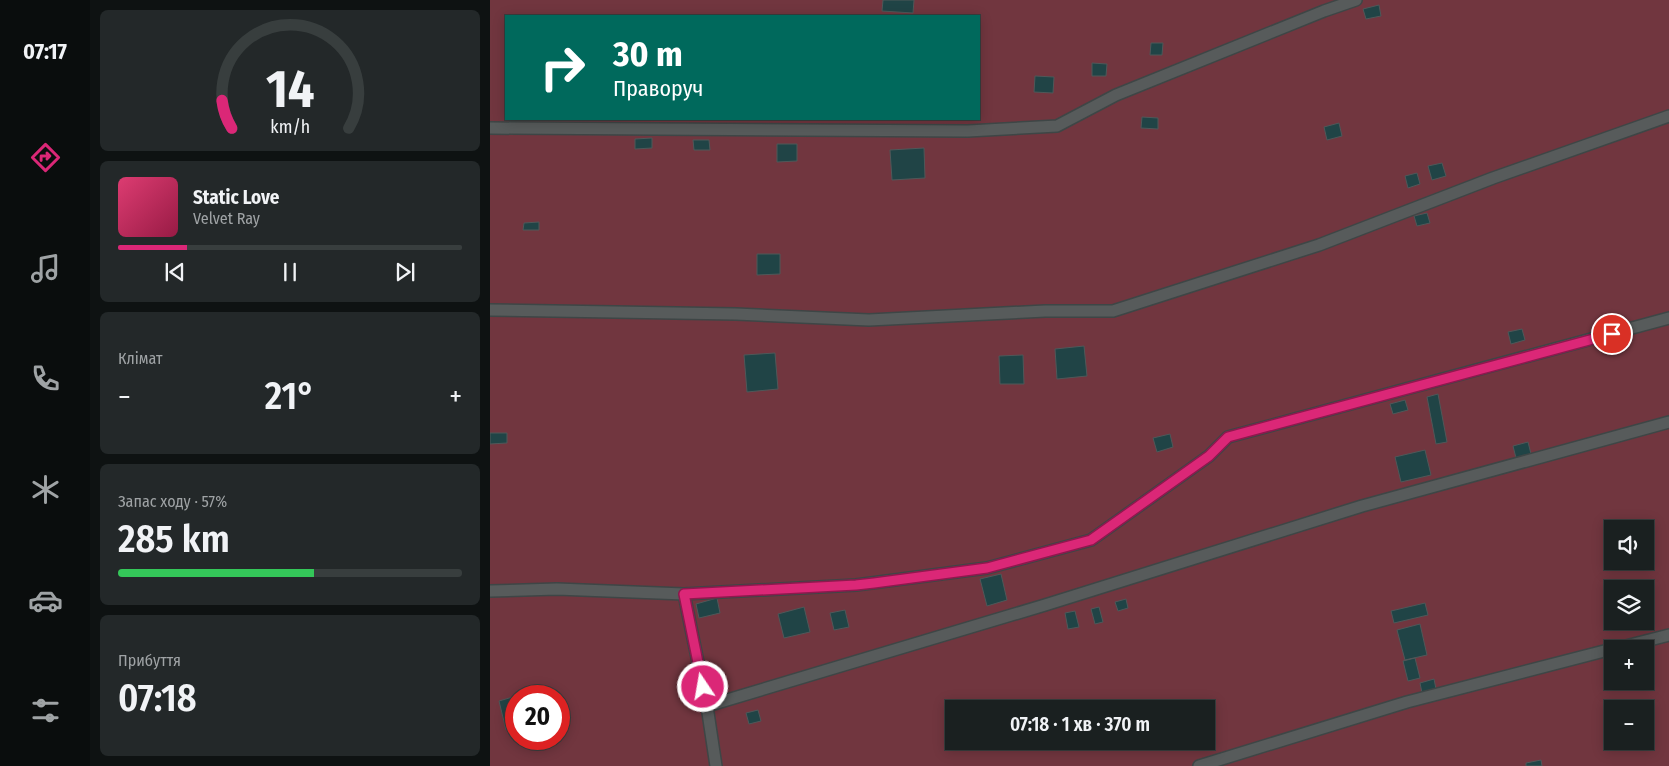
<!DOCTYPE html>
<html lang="uk">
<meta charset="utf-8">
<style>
body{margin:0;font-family:"Fira Sans Condensed",sans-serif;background:#232829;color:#f1f3f6;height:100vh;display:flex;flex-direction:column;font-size:19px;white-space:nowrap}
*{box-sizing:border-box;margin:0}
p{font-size:16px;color:#9fa3a5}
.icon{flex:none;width:28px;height:28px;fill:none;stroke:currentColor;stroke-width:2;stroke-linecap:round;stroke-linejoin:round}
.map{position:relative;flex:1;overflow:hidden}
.drawer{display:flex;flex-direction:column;gap:10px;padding:10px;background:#0e1212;width:400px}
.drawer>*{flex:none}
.top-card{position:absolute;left:15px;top:15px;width:475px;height:105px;border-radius:0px;box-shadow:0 2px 12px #0003,0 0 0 1px #383e3e;background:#00695c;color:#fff;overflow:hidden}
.fabs{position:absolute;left:1114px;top:520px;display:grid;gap:10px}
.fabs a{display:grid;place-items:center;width:50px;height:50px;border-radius:0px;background:#1a2020;box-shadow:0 2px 12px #0003,0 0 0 1px #383e3e;font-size:25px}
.speed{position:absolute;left:15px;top:685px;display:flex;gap:10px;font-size:25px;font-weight:700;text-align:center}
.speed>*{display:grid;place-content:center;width:65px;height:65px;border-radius:50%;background:#1a2020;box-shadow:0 2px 12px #0003,0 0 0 1px #383e3e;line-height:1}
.speed .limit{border:8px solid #d22;background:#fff;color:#111}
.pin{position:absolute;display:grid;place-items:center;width:42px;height:42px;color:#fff;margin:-21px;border:2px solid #fff;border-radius:50%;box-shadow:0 1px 5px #0007}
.me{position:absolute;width:55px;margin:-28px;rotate:348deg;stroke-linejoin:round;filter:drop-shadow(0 0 4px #0008)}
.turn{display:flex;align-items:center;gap:18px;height:105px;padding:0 25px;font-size:22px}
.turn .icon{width:65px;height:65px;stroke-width:2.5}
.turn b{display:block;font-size:35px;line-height:42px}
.big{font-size:38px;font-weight:600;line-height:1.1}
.drawer .widget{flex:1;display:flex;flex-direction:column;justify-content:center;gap:8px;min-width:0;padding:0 18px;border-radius:8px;background:#232829}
.drawer .dial{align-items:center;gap:0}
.dial svg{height:130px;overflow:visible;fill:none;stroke:#383e3e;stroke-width:7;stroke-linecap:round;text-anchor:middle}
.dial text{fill:#f1f3f6;stroke:none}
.song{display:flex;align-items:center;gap:15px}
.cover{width:60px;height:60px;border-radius:8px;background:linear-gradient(135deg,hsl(340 70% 55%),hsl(340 70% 35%))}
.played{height:5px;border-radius:2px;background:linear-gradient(90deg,#db2777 20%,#383e3e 20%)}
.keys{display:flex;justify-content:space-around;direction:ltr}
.heat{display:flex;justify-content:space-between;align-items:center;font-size:28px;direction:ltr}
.charge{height:8px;border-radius:4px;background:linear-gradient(90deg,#34c759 57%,#383e3e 0)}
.trip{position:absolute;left:455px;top:700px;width:270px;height:50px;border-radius:0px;background:#1a2020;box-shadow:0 2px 12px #0003,0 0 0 1px #383e3e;font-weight:600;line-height:50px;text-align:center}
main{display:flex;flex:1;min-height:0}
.tabs{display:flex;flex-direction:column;width:90px;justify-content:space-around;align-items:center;background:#0a0d0d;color:#9fa3a5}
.tabs .icon{width:35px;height:35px}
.tabs .current{color:#db2777}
.tabs b{font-size:22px;color:#f1f3f6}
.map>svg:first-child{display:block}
</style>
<main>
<nav class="tabs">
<b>07:17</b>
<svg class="icon current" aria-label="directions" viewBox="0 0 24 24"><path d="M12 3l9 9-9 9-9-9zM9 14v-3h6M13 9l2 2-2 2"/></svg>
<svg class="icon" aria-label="music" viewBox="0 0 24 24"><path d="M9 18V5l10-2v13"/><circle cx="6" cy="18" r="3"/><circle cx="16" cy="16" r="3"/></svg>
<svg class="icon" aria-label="phone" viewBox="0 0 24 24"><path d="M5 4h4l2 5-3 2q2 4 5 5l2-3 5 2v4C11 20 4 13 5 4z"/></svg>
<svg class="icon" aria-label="climate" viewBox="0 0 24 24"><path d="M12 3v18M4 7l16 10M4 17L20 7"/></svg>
<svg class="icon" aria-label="car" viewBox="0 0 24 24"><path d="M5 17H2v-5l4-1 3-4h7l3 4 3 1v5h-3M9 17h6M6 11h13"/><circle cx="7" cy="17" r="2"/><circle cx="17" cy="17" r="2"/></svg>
<svg class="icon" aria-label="filters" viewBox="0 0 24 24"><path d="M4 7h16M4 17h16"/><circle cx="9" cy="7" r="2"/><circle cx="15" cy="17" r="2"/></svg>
</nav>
<section class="drawer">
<div class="widget dial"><svg viewBox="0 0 100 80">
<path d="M14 69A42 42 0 1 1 86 69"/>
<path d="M14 69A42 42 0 0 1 8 52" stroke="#db2777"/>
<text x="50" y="56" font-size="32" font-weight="700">14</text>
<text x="50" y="72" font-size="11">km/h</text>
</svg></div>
<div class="widget">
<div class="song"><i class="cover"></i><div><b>Static Love</b><p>Velvet Ray</p></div></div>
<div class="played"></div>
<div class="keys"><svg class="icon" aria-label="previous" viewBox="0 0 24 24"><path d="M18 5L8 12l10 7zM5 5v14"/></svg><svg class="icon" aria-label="pause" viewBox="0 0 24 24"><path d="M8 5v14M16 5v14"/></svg><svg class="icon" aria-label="next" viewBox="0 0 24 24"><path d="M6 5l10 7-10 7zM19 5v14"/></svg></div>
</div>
<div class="widget"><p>Клімат</p>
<div class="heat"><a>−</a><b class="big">21°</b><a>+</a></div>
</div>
<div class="widget"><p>Запас ходу · 57%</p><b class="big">285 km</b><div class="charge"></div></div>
<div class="widget"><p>Прибуття</p><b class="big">07:18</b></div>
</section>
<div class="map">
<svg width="1179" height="766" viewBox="0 0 1179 766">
<rect width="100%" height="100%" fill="#222a2b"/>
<path fill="#71363f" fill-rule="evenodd" d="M0,0H1179V766H0ZM16,16H489V119H16ZM1122,529H1155V561H1122ZM1122,589H1155V621H1122ZM1122,649H1155V681H1122ZM26,696H69V739H26ZM464,709H716V741H464ZM1122,709H1155V741H1122Z"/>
<path fill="#204446" stroke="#4f5859" d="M393,0H424L423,13L392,11Z
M889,5L891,16L876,19L873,9Z
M661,43H673L672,55H660Z
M602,63L617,64L616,76H602Z
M545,76L564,77L563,93L544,92Z
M652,117L668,118V129L651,128Z
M849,123L852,136L837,140L834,127Z
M162,138V148L145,149V139Z
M203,140H219L220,150H204Z
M287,144H307V161L287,162Z
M434,148L435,178L402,180L400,150Z
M952,163L956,176L942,180L938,166Z
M927,173L930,184L918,188L915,176Z
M937,213L940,223L927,226L924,216Z
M49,222V230H33L34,223Z
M267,254H290V274L267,275Z
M1032,329L1035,340L1021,344L1018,332Z
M594,346L597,376L567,379L565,349Z
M285,353L288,389L257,392L254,355Z
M533,355L534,384H510L509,356Z
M948,394L957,442L946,444L937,397Z
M915,400L918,410L903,414L900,404Z
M0,433H17V443L0,444Z
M680,434L683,447L667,452L663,438Z
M1038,442L1041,454L1026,458L1023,446Z
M935,450L941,475L911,482L905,457Z
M511,574L517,600L497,606L490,579Z
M227,598L230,613L209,618L206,604Z
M636,599L638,608L628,611L625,602Z
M935,603L938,615L904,623L901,611Z
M314,607L320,632L294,638L288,614Z
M609,607L613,622L605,624L601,609Z
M355,610L359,627L344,630L340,613Z
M585,611L589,627L578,629L575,613Z
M930,624L937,655L915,660L907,630Z
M925,658L930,678L918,681L913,661Z
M944,679L946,689L932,693L930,683Z
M26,696V728L16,730L9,701Z
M268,710L271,721L259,724L256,713Z
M1051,760L1052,766H1036V763Z"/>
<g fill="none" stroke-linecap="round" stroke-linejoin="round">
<g stroke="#3e4646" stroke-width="14">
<path id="service" d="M0,128L478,131L567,126L626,95L834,11L866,0
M0,310L246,314L379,320L555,311H623L829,245L1003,178L1179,116
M0,591L67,589L194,594L366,585L497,568L601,540L719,456L738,437L1179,318
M194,594L217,706L226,766
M1124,649L1179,635
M217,706L555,605L872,506L1179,422
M709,766L917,702L1122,649"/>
</g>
<use href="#service" stroke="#575b5b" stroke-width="11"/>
</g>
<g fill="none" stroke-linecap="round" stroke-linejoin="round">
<g stroke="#8e194d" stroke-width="12">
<path id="route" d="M213,687L194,594L366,585L384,583L497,568L601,540L719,456L738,437L1122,334"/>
</g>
<use href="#route" stroke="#db2777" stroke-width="9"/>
</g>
</svg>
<div class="fabs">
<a><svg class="icon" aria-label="sound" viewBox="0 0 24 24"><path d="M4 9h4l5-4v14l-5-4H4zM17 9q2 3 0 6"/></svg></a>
<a><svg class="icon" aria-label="layers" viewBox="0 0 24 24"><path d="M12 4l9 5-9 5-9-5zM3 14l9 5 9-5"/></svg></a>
<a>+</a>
<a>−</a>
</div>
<div class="speed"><div class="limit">20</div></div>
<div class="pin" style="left:1122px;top:334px;background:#d93025"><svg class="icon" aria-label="arrive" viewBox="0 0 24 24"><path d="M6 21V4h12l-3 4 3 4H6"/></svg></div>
<svg class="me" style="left:213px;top:687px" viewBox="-20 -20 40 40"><circle r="17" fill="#db2777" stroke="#fff" stroke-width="3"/><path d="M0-11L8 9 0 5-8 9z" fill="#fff"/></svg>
<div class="trip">07:18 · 1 хв · 370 m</div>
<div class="top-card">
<div class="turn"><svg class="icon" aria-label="right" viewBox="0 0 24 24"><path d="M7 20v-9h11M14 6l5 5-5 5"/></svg><div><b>30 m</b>Праворуч</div></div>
</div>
</div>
</main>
